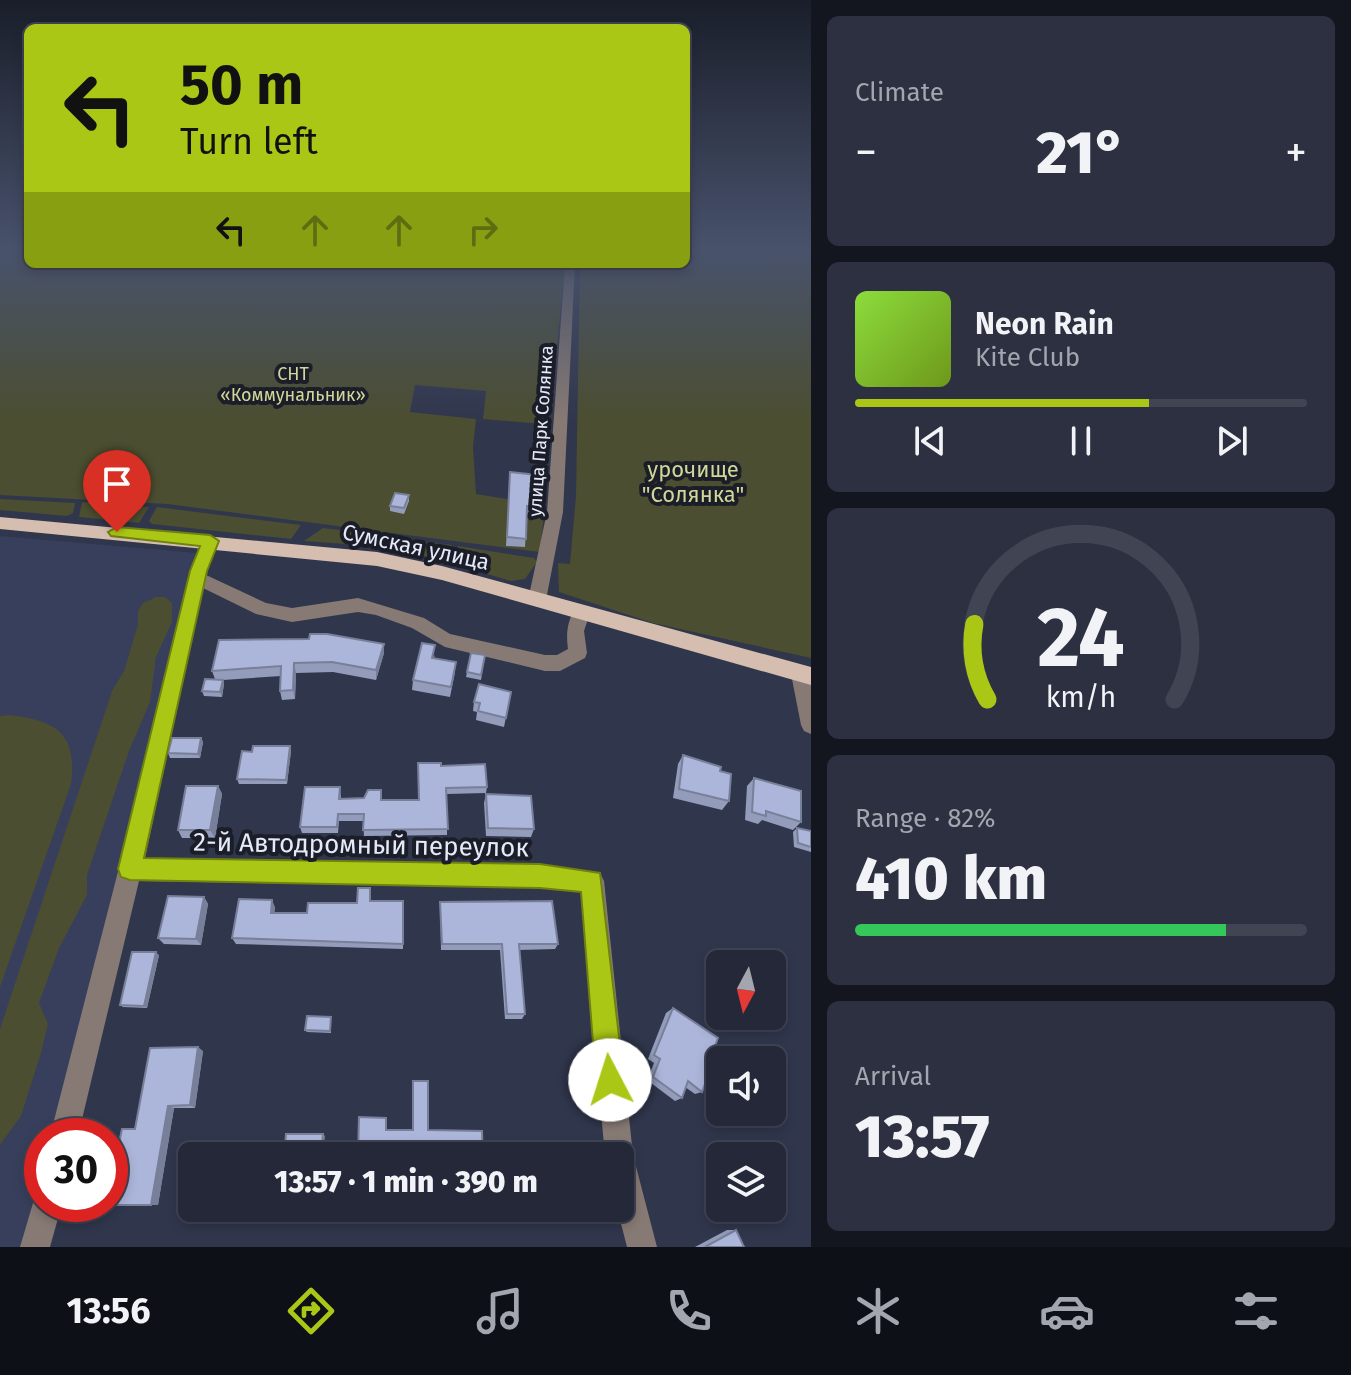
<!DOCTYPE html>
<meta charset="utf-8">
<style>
body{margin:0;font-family:"Fira Sans",sans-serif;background:#2c3041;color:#f1f3f6;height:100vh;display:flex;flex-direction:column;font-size:30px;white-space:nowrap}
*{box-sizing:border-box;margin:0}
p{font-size:26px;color:#a3a6ae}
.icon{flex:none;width:44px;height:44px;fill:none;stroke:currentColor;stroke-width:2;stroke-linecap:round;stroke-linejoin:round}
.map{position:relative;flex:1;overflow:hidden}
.side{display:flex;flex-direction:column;gap:16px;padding:16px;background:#14161f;width:540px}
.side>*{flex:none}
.banner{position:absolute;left:24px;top:24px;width:666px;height:244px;border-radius:12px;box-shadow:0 4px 12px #0003,0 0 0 2px #414453;background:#abc716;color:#111;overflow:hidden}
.needle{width:52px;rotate:187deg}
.tools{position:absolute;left:706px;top:950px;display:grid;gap:16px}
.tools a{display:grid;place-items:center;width:80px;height:80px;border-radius:12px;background:#242839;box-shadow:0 4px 12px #0003,0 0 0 2px #414453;font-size:40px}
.speed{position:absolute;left:24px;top:1118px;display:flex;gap:16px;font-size:40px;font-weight:700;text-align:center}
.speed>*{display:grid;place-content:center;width:104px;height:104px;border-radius:50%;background:#242839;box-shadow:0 4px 12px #0003,0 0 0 2px #414453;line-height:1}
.speed .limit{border:12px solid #d22;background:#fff;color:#111}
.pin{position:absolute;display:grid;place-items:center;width:68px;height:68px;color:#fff;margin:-82px -34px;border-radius:50% 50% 50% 0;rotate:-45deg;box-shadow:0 0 8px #0007}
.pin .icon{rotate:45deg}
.me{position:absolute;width:88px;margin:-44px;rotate:355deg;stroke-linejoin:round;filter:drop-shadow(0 0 6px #0008)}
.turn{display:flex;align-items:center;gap:28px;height:168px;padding:0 24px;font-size:36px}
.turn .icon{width:104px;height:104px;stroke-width:2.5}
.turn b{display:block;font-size:56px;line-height:68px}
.lanes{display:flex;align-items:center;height:76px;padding:0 24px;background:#0003;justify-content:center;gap:40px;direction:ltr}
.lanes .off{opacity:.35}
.big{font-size:60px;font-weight:800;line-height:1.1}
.side .widget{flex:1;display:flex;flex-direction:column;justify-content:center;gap:12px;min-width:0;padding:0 28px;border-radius:12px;background:#2c3041}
.side .dial{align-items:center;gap:0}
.dial svg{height:208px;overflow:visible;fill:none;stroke:#414453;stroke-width:7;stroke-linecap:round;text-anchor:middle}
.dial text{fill:#f1f3f6;stroke:none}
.song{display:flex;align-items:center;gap:24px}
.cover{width:96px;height:96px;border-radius:12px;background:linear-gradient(135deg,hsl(90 70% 55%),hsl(80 70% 35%))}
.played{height:8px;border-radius:4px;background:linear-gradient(90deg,#abc716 65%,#414453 65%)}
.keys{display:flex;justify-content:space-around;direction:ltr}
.heat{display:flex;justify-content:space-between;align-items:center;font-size:44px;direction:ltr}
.charge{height:12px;border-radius:6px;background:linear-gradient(90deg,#34c759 82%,#414453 0)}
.trip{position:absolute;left:178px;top:1142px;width:456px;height:80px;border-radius:12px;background:#242839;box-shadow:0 4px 12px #0003,0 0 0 2px #414453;font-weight:800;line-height:80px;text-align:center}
.dock{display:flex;height:128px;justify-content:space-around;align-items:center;background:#0e1017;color:#a3a6ae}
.dock .icon{width:56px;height:56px}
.dock .on{color:#abc716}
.dock b{font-size:36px;color:#f1f3f6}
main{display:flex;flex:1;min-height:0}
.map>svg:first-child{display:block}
</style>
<main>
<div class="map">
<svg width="811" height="1247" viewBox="0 0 811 1247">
<rect width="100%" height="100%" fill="#30364c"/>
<path fill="#373f5c" d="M0,536L209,554L59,1136H42V1202L31,1247H0Z"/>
<path fill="#4b4e30" d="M0,248H28V264H565L556,356L549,359L543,424L483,419L486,391L415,385L410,412L476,419L473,447L476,494L545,505L540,552L167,504L0,495Z
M686,248H811V658L653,623L559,592L558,563L570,564L576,496L580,264H686Z
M0,499L75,503L73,513L67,516L0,510Z
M82,502L149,507L139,523L79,517Z
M157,507L301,525L291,539L152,524L149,521Z
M323,528L362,533L359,545L304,541Z
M393,538L452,545L445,561L390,548Z
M458,546L534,558L537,562L525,579L511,581L450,563Z
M156,597H165L172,603V622L156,657L150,702L129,751L87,875V895L59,948L39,1003L48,1024L41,1053L21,1116L0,1145V1029L112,691L124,671L138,624V611L143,603Z
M10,715C58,721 77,734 71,784L0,987V716Z"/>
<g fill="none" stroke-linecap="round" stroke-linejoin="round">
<path fill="#877a74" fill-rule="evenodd" d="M565,264H575L563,512L546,600L537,607L528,600L547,512Z
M210,535L218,541L206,575L266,603L292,608L358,598L424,618L450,634L545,655H557L568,649C566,633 567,623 575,608H587L590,613L584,631L587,653L585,658L560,671H545L445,647L412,628L376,615L358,612L292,622L256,614L203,588L145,858L540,864L600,873L604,881L633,1155L657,1247H627L617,1208H620V1156H605L581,892L540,888L139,881L78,1136H50L140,786L190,571L202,541Z
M801,666L808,668L811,676V734L804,731L801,725L791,674L794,668Z
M42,1191V1204H62L50,1247H20L36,1193Z"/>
<path fill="#d5bdaf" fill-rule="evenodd" d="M0,517L377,552L442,566L811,667V685L442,580L377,566L0,529Z"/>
</g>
<path fill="#939dbb" d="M510,472L537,475L532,515H527L525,547L506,546Z
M409,495V501L404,514L390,511V506Z
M384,653L376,680L333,672L296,673L295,699L282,700L280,691L281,676L223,680L224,684L222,697L204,696L202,691L215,679L212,671Z
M471,653L485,655L481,680L466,677Z
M435,655L434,658L455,672L450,697L412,690L413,680Z
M511,692L504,727L476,720L477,712L473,711L474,702Z
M201,738L203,742L200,758H170L168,753Z
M290,746L291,751L287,784H239L237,779L252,752Z
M683,755L720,771L729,801L722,810L673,798L678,764Z
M441,766L487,787L486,793L447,794V835L364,836L363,821H339L338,833H302L300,827L340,787L341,798L419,800Z
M754,778L801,822L793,830L762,820L758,824L745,820L747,786Z
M218,786L222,794L215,838H182L178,830Z
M486,794L534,829L531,837L486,836L484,803Z
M797,828L811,831V852L794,847L793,832Z
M371,894V901H403V949L236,944L232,938L275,907L274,913H307L357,903Z
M204,897L208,904L201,945L164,944L158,938Z
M440,902L558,944L555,949L519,950L525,1014L522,1019H505L500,950H441Z
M159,955L147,1008L123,1007L120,1005Z
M673,1008L702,1092L695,1094L685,1087L682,1098L675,1101L647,1080L654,1063L648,1059L666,1013Z
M331,1017V1033L307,1032L305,1030Z
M203,1051L195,1108H174L158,1205L135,1129Z
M727,1230H736L744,1247H695Z"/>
<path fill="#787f99" d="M384,644V653L376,680V670Z
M294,663L296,673L295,699L293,690Z
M223,680L224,684L222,697L220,692Z
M201,738L203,742L200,758L198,754Z
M290,746L291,751L287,784L286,780Z
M218,786L222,794L215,838L210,830Z
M204,897L208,904L201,945L196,939Z
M272,900L275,907L274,919L271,913Z
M156,952L159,955L147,1008L144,1006Z
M198,1047L203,1051L195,1108L190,1105Z
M168,1106L174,1108L158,1205H151Z
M323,1134L325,1136L323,1156H321Z"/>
<path fill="#abb6da" stroke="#787f99" stroke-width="2" d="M510,472L537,475L533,507L527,506L526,539L507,537Z
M395,493L409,495L404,508L390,506Z
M310,634H327L384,644L376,670L332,662L294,663L293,690L280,691L281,666L212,671L219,640L309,639Z
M422,643L435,645L432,658L456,662L451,687L413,680Z
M471,653L485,655L481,675L467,672Z
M205,679L223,680L220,692L202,691Z
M479,684L511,692L506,718L478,711L480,703L474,702Z
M172,738H201L198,754L168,753Z
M253,746H290L286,780L237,779L242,751L252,752Z
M683,755L721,767L720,771L731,774L729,801L679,789Z
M418,763H441V766L485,764L487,787L446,788L448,829L363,830L364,814H338L337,827H300L305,787H340L339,799L364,798L368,790H381V800H419Z
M754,778L801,791V822L766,811V816L752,812Z
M186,786H218L210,830H178Z
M486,794L531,796L534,829L488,828Z
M797,828L811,831V847L798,843Z
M358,888H370V901H403V944L232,938L239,899L272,900L271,913H307L308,903H357Z
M168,896L204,897L196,939L158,938Z
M552,901L558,944H519L525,1014H507L502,944H442L440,902Z
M132,952H156L144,1006L120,1005Z
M673,1008L718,1038L709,1062L712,1065L702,1092L688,1081L682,1098L653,1077L660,1059L654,1055Z
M307,1016L331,1017L330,1031L305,1030Z
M198,1047L190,1105L168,1106L151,1205H117L121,1189H110V1185L122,1129H135L150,1048Z
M413,1081H428V1130L482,1131L483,1156H370V1154H358L359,1117L386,1118V1130H413Z
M286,1134H323L321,1156H284Z
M736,1230L744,1247H705Z"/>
<linearGradient id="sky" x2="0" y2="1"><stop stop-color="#1a1e2a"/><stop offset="0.59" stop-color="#48526c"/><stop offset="1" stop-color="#48526c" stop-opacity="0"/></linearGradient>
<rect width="811" height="423" fill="url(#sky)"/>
<path fill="#abc716" stroke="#6f810e" stroke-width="2" d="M117,527L210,535L219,541L207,571L144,858L540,864L600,873L624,1080L620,1090L610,1094L600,1090L596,1080L581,892L540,888L130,880L121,877L118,869L190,571L200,546L111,536L108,532Z"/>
<g text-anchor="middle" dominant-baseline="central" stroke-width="8" stroke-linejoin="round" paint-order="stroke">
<g font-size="18" fill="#d0d798" stroke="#1b1e28">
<text x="293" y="374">СНТ<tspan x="293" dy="21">«Коммунальник»</tspan></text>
</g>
<g font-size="18" fill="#e5eaf8" stroke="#1b1e28">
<text transform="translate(541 431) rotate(-86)">улица Парк Солянка</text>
</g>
<g font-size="22" fill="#d0d798" stroke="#1b1e28">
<text x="693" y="469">урочище<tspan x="693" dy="25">"Солянка"</tspan></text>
</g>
<g font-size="22" fill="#e5eaf8" stroke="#1b1e28">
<text transform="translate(416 547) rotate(12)">Сумская улица</text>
</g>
<g font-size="26" fill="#e5eaf8" stroke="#1b1e28">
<text transform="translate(361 845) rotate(1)">2-й Автодромный переулок</text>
</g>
</g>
</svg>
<div class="tools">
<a><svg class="needle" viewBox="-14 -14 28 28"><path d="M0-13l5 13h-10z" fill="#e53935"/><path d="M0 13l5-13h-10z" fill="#a3a6ae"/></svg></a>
<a><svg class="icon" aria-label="sound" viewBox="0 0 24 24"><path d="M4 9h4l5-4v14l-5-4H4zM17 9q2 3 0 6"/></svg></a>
<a><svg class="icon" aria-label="layers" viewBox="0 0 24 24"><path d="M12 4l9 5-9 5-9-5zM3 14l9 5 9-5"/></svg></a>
</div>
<div class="speed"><div class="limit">30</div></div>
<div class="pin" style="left:117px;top:532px;background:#d93025"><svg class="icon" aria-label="arrive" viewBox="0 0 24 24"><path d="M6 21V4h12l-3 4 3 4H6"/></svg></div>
<svg class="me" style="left:610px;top:1080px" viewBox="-20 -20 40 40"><circle r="19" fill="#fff"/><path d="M0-13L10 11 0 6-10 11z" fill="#abc716"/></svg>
<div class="trip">13:57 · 1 min · 390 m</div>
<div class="banner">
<div class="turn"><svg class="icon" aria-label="left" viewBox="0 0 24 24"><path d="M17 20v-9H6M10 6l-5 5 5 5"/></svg><div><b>50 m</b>Turn left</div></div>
<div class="lanes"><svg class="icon" aria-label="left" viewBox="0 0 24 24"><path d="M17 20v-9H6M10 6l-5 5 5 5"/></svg><svg class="icon off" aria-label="ahead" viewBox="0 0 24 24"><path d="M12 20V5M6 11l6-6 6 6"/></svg><svg class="icon off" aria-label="ahead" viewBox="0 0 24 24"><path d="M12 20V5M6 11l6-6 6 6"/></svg><svg class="icon off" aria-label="right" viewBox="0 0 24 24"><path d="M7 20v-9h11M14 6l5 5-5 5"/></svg></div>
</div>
</div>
<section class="side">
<div class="widget"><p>Climate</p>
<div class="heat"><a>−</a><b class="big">21°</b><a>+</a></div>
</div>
<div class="widget">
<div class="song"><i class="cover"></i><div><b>Neon Rain</b><p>Kite Club</p></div></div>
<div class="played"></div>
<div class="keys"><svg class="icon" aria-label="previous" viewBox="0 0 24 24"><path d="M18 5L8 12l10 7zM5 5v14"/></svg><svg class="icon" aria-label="pause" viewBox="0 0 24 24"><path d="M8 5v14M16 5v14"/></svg><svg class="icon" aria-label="next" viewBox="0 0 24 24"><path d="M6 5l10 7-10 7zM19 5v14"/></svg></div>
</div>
<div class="widget dial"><svg viewBox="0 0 100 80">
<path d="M14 69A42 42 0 1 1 86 69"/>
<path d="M14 69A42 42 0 0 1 9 40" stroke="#abc716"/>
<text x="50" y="56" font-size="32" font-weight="700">24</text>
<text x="50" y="72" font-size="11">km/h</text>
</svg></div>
<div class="widget"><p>Range · 82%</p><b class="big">410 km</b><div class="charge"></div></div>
<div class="widget"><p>Arrival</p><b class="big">13:57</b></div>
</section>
</main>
<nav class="dock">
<b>13:56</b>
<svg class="icon on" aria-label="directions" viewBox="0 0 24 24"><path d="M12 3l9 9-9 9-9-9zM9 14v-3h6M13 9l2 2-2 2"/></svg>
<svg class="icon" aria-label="music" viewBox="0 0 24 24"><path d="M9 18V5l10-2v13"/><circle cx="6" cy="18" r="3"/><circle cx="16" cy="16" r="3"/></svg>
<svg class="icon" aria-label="phone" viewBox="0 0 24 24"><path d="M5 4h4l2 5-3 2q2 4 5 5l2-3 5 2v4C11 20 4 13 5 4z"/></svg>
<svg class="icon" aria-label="climate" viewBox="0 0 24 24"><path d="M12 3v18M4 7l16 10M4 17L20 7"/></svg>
<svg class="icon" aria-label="car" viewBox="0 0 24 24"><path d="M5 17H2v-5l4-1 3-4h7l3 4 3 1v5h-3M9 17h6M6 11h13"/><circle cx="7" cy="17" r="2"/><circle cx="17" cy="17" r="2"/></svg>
<svg class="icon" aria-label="filters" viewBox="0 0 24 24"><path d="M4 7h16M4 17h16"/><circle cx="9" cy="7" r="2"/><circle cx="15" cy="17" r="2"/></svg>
</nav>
